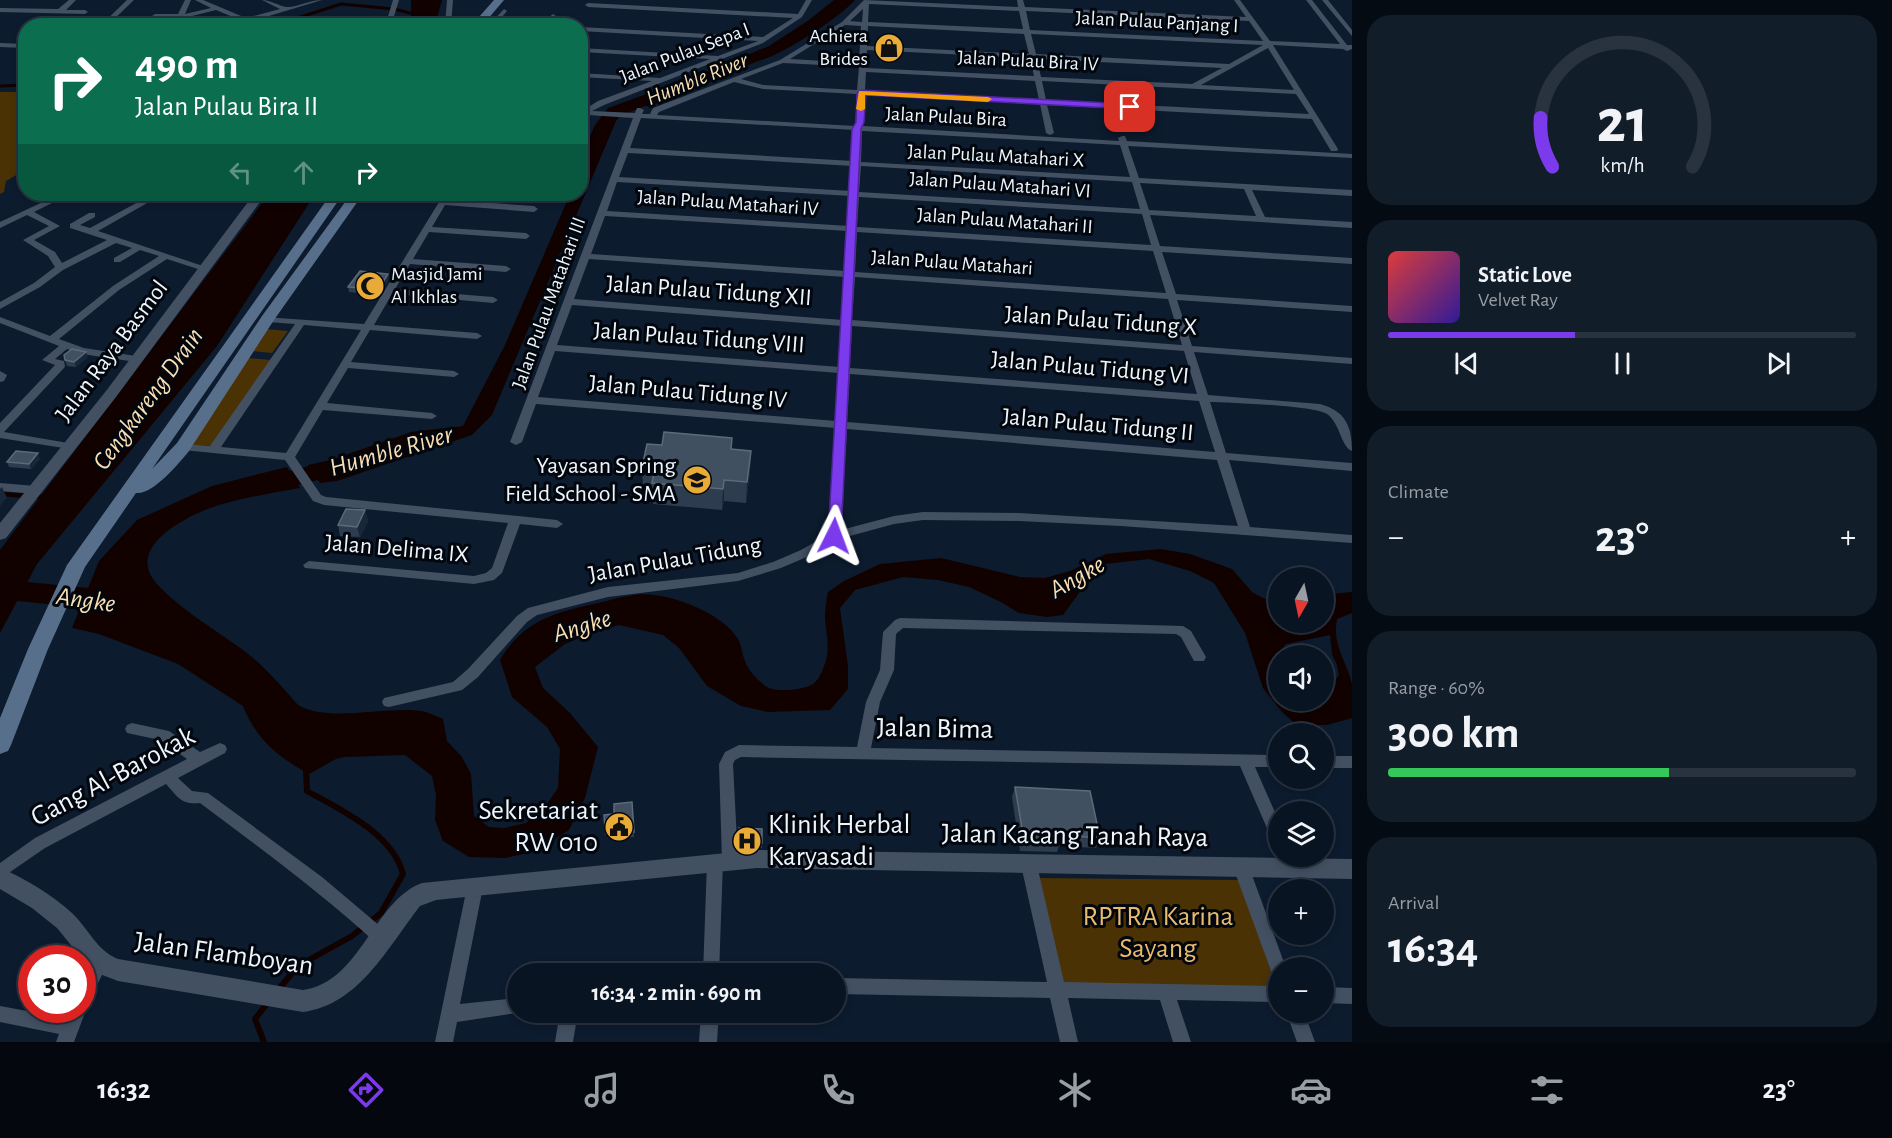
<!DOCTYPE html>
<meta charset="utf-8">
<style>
body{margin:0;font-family:"Alegreya Sans",sans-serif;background:#121d2a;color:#f1f3f6;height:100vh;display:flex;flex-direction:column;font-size:22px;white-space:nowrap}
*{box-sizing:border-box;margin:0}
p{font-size:20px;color:#999ea5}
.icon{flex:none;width:33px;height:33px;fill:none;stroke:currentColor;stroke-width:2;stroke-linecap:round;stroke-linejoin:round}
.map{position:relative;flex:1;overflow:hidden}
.drawer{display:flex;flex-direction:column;gap:15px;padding:15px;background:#050b13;width:540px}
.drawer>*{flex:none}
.hud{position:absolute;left:18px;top:18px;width:570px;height:183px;border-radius:24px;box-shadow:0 3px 9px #0003,0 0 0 2px #293340;background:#0b6e4f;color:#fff;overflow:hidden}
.needle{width:39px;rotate:189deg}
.tools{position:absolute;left:1268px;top:567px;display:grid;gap:12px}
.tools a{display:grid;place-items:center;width:66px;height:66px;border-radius:50%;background:#091422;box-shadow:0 3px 9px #0003,0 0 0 2px #293340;font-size:30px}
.speed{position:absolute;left:18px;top:945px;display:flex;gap:12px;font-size:30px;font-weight:700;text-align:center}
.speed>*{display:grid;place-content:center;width:78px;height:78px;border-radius:50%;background:#091422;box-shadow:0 3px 9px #0003,0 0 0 2px #293340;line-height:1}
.speed .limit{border:9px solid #d22;background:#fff;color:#111}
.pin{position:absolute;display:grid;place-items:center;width:51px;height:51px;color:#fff;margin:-26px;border-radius:12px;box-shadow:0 3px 9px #0006}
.me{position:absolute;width:66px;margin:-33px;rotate:3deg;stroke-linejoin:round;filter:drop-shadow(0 0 4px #0008)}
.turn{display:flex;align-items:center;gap:21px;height:126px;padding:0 18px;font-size:27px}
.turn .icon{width:78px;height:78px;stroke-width:2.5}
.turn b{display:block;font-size:42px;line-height:51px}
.lanes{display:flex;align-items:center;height:57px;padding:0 18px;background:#0003;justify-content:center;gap:30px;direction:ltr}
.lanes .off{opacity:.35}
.big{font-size:45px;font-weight:700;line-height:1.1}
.drawer .widget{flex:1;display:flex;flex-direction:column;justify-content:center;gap:9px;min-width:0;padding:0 21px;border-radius:24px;background:#121d2a}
.drawer .dial{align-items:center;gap:0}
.dial svg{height:156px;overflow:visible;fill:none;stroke:#293340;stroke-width:7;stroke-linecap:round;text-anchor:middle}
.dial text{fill:#f1f3f6;stroke:none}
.song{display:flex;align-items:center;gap:18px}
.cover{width:72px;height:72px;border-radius:9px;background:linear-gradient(135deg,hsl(0 70% 55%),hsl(250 70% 35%))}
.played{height:6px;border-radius:3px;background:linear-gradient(90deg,#7c3aed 40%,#293340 40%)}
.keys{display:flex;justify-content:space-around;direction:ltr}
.heat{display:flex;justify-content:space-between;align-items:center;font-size:33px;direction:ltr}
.charge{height:9px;border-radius:4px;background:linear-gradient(90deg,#34c759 60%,#293340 0)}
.trip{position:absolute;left:507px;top:963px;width:339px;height:60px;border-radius:30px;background:#091422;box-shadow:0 3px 9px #0003,0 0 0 2px #293340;font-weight:700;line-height:60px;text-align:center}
.dock{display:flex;height:96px;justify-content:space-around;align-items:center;background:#04080e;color:#999ea5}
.dock .icon{width:42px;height:42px}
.dock .active{color:#7c3aed}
.dock b{font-size:27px;color:#f1f3f6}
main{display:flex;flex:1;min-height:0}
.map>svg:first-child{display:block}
</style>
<main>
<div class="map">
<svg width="1352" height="1042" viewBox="0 0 1352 1042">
<rect width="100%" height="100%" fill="#0c1b2e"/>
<path fill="#4a3205" d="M0,92H26L25,170L6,181L4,192L0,194Z
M266,329L288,331L272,353L250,351Z
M248,358L272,360L216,446L193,445L219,400Z
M1038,878L1239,880L1278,989L1064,986Z"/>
<path fill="#110200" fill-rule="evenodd" d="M411,0H442L435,25H407L411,22Z
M834,0H855C841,17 779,57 758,61L649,106L625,105L769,46L809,20Z
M603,120L616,121L492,415L472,435L337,481L320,483L308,465L331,460L411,432L463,426L505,345L570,194H580L581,170Z
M269,194H315L217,346L37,564L0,633V550Z
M287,467L300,488C273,493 245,497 219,505C193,513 128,543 153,579C170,603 222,634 247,653C266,668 282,687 298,705C329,723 384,706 421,711C428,712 436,716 443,719L447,741L462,757L471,774L474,816L489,827L504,828L526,823L545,807L558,788L560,749L547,727L512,697L500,660C522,623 550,614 589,605C604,602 619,597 634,595C664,590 722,612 738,639C742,646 742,655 745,661C748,671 760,683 769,688C778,692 804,690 813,684C820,679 824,667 826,660C830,646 826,633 825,619C825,610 826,601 828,592L844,581L880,564L941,558L1020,577L1045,578L1070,571L1106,554L1161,549L1190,554L1232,569L1252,592L1278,606V622H1323V598L1331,594L1352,592V613L1337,619C1332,646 1346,659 1352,684C1352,694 1352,707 1352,718L1327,725H1297L1283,713L1263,688L1245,633L1214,583L1190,571L1149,559L1105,564L1088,576L1084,586L1063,615L1047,617L1019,613L1001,602L969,587L938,580L903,577L855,590L840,608L848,666V689L830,710L768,712L741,706L707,686L679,648L663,635L619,625L591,633L565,644L535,667L543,688L570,713L598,747L585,798L569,830L533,852L505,858L469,857L443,841L435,820L436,795L432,776L405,755L345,757L336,759L309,774C278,757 256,739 243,706L178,664L99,634L72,628L99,561L137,520L212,486ZM1330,635L1332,654L1337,665L1339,675L1330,687L1323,689V700H1278L1280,651L1286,644Z"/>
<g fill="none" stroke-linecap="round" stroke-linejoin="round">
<path stroke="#110200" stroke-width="3" d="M273,26L341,4L394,9L414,14
M0,86L26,85"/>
<path stroke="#110200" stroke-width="4.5" d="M0,494L45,497"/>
<path stroke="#110200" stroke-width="6" d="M278,990L298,966L352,936L381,913L403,874C393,834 341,810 307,791L306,769
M264,1042L255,1019L269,1001"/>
<path fill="#110200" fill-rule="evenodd" d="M666,87L672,89L674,92L672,95L620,116L612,126L589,182L587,186L580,187V159L595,125L608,108Z
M349,456L358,458L362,464L358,470L258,495L249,493L245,487L249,481Z
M7,580L119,591L129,594L133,601L129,608L119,611L7,600L0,598V582Z"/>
<path fill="#425062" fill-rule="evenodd" d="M69,0H76L66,10H85L88,12L85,14L0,12V8L58,9Z
M127,0H134L107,26H100Z
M185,0H191L185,14L211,8L195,0H203L246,18L280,9L262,0C271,0 278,6 287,7C295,8 310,0 322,0L249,22L223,26L240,20L216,10L184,18L187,26H180L177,18H155L152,16L155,14H178Z
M393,0H399L391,26H385Z
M447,0H453L451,26H445Z
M806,0H812L802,17L763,43L604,105L592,111L635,113L637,108H640L644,110L642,114H650L653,108L780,60L842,22L864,0L1018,7L1017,0H1023L1025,7L1246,17L1234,0H1240L1270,41L1340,44L1306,0H1312L1347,45H1352V49L1347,51L1343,49L1273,45L1338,149L1337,151H1331L1312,119L1047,105L1054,133L1050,135L1046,133L1040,104L864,95L863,126L1119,141L1118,138L1122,136H1125L1127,141L1352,154V158L1128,146L1139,178L1352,190V196L1252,190L1265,217L1352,222V228L1150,215L1160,246L1352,258V264L1162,252L1176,294L1352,306V312L1177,300L1192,346L1352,358V364L1194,352L1208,395L1320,404C1346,411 1352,427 1352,451C1341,447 1340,423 1327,414C1314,405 1231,403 1210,402L1226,453L1352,463V471L1229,460L1250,527L1352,535V543L1121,526L1019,521L923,520L894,524L839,539L809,556L781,568L738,581L608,597L537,615L527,622L478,677L462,690L389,707L384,706L382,702L384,698L453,682L468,669L517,616L528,608L608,587L738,573L773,562L801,550L829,534L836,428L536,404L522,442L516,445L510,442L633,118L588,115L584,113L585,109L598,101L652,81L580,77V73L660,78L710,59L580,52V48L718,56L758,41L580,31V27L763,37L793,18L588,7L585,5L588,3L798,14ZM869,4L1019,11L1023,29L868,22ZM863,9L862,22L850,21ZM1026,11L1249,21L1263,41L1030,30ZM845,25L861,26L859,63L790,59ZM868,26L1024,34L1029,54L867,46ZM1031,34L1263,45L1229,64L1036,54ZM1268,48L1294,90L1201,85ZM867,50L1030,58L1034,76L866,68ZM1037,59L1222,68L1192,84L1041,77ZM783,63L859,67L857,90L763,85L741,79ZM866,72L1035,81L1039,100L865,90ZM1042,81L1296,94L1309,114L1046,100ZM734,82L763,89L857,94L855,126L657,115L659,112ZM641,118L855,130L853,161L630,148ZM862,131L1120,145L1130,177L861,162ZM628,153L853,166L851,191L619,177ZM861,166L1132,182L1140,209L859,192ZM617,182L851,196L849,226L607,211ZM1140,183L1244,189L1256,216L1149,210ZM859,197L1142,214L1151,245L857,227ZM605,216L848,231L846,271L591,254ZM857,232L1153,251L1166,293L855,272ZM589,259L845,277L843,320L574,299ZM855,277L1168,299L1182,345L852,320ZM572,305L842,326L840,367L557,345ZM852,326L1184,351L1197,394L850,368ZM555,351L839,373L836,421L538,397ZM850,374L1199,401L1215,452L847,422ZM847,429L1217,460L1238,526L1019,513L923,512L894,516L841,530Z
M1322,0H1328L1352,30V36Z
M504,9L507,11L496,24L509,26H488Z
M553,14L556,16L546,26H538Z
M0,43L26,44V48L0,47Z
M20,175H26V180L20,179Z
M60,194H70L34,212L60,226L34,240L55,252L62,263L107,240L70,228V224L89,213H95V217L80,225L90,228L153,194L157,196L156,198L98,231L209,268L204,271L167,259L119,290L59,339L84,348L136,356L141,359L136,362L82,354L67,349L55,359L64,361L65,366L64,368L4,432L74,444L76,446L70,449L0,438V423L55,365L42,360L59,346L0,323V317L50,336L113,286L159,256L140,250L120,262H114V258L132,248L116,243L63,270L40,287L0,309V302L34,283L55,267L48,256L23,240L49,226L27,215L0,228V222Z
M84,194H135C132,197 127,200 122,201C119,201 86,195 84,194Z
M444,194H450L448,200L534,206L538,209L534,212L445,205L432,227L526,233L530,236L526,239L429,232L413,259L506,266L511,269L506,272L410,264L395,289L493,297L498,300L493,303L392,294L374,325L477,333L482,336L477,339L370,330L351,362L454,371L459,374L454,377L348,368L327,403L432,413L437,416L432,419L323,410L295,457L321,495L326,497L557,520L563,524L557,528L520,524L502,573L494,580L474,584L305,568L303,565L309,561L474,576L486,573L492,568L508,523L324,505L313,501L285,460L183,450L177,447L183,444L210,446L295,324L267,322L264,321V317L364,324ZM304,325L361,330L286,453L221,447Z
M0,371L7,375L4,381L0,382Z
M0,483L36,486L42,490L36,494L0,491Z
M900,618L1183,626L1191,631L1206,657L1204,661H1194L1181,637L1176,634L903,628L896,634L894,670L880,702L871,748L1278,755V767H1255L1278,819V844L1273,842L1240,766L741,757L735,760L733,764L738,860L736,865L730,867L724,865L722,860L719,764L725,752L739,745L857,747L866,702L880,670L883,632L895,620Z
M132,723L169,731L200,752L220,743L225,745L227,749L225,753L178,778L192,791L208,793L322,877L387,932L389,937L387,942L381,945L375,942C320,892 260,848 200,803C181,805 178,797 166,784L45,848L0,879V863L35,838L187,759L160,740L127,733L125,729L127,725Z
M1323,756H1352V768H1323Z
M715,855L721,857L723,862L719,974H703L707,862L709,857Z
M1029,858L1035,860L1037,865L1064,982L1278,986V1002L1177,1000L1191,1042H1173L1160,1000L1068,998L1078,1042H1060L1050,998L836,994V978L1047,982L1021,865L1023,860Z
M1241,860L1247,862L1249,867L1286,968H1278V976L1272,974L1270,968L1233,867L1235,862Z
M475,880L481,882L483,887L460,1004L518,998V1012H523L457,1022L453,1042H435L467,887L469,882Z
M100,955L106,957L108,963L88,1003L83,1005L86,1010L74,1042H56L59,1034L0,1022V1006L65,1018L69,1010H82V979L94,957Z
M1323,987L1352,988V1004L1323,1003Z
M560,1012H578L573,1042H555Z
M701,1012H719L717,1042H699Z
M1286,1012H1304L1315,1042H1297Z"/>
<path fill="#425062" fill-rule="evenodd" d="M254,194H266L116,397L6,538L0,540V523L106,391Z
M757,850L1352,859V879L757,868L436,900L420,906C388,947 359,1005 303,1012L118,981L92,971L57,928L32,908L0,889V868C25,878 52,895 72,913C88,928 97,951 118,959L303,990C361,982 373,901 422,883Z"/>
<path fill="#586f8b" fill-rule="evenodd" d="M494,0H504L482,26H471Z
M331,194H343L152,469L177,443L262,316L351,194H363L274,320L189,451C179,463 153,495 136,493L85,567L48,649L11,745L8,751L0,754V718L28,649L67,565Z"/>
</g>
<path fill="#2d3c4e" d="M388,274L389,279L379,295L349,292L348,287Z
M88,357L76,367L67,366L65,360Z
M732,438V450L751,451L750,472L746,503L724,501L722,510L653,504L652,489L643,488L642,467L662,445Z
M40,459L31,469L9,467L7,462Z
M365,510L368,521L360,537L340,536L338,525Z
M1015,787L1100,838L1096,848L1059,846L1057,852L1020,851L1012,797Z
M632,802L634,837L616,838L615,834L605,835L604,815L614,814Z
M739,828L762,843V848L740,847Z"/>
<path fill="#172639" d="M388,274L389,279L379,295L378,290Z
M86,352L88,357L76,367L74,362Z
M751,451L750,472L746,503L747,482Z
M38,453L40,459L31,469L29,464Z
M724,480V501L722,510L723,489Z
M2,487L7,498L0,506V489Z
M365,510L368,521L360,537L357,527Z"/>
<path fill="#415061" stroke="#5c6a79" stroke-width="1.5" d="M360,271L388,274L378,290L348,287Z
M72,349L86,352L74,362L65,360L64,355Z
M664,432L732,438L731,449L751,451L747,482L724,480L723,489L652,483L655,468L642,467L647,444L662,445Z
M16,451L38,453L29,464L7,462Z
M346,509L365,510L357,527L338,525Z
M1015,787L1090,791L1100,838L1060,835L1061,842L1024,840Z
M632,802L634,832L615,833V829H605L604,815L614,814V804Z
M739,828L762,829V843L740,842Z"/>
<path fill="#7c3aed" stroke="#51269a" stroke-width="1.5" d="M861,90L1130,104L1134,107L1130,109L866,95L864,122L861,129L841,536L834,540L828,536L852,129L856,122L857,93Z"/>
<path fill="#f59e0b" d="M859,91L988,97L992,99L988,102L865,95V109L861,111L856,109Z"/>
<defs>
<g id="shop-disc" transform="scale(1.5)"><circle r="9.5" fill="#e9ab38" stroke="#02060d"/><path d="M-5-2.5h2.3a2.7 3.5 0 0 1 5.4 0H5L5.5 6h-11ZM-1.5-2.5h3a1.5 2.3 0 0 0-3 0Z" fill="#111"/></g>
<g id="mosque-disc" transform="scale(1.5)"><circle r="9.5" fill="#e9ab38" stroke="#02060d"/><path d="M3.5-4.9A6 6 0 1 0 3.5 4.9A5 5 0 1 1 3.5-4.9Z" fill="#111"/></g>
<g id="school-disc" transform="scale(1.5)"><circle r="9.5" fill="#e9ab38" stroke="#02060d"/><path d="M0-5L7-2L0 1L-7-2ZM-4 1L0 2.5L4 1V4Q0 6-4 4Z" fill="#111"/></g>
<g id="civic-disc" transform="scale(1.5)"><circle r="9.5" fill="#e9ab38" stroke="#02060d"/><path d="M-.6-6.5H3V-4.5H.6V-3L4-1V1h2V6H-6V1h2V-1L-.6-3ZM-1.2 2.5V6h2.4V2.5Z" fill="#111"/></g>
<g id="hospital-disc" transform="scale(1.5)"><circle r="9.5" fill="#e9ab38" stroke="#02060d"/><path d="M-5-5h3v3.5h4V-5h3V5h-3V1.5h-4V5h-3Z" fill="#111"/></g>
</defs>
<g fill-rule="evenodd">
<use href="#shop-disc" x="889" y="48"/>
<use href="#mosque-disc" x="370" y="286"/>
<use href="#school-disc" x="697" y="480"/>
<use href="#civic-disc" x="619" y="827"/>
<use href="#hospital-disc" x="747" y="841"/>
</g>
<g text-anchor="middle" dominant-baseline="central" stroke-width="6" stroke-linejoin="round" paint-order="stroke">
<g font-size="20" fill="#eef5fd" stroke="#02060d">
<text transform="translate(1157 22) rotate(3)">Jalan Pulau Panjang I</text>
<text transform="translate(685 53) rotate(-21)">Jalan Pulau Sepa I</text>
<text transform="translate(1028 61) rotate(3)">Jalan Pulau Bira IV</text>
<text transform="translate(946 117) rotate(3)">Jalan Pulau Bira</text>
<text transform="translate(996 156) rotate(3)">Jalan Pulau Matahari X</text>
<text transform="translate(1000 185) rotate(4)">Jalan Pulau Matahari VI</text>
<text transform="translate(728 203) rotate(4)">Jalan Pulau Matahari IV</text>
<text transform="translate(1005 221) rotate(4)">Jalan Pulau Matahari II</text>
<text transform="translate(952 263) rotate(4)">Jalan Pulau Matahari</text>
<text transform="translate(549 303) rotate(-70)">Jalan Pulau Matahari III</text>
</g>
<g font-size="20" fill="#eef5fd" stroke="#02060d" text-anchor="end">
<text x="868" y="36">Achiera<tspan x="868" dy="23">Brides</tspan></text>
<text x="391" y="274" text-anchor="start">Masjid Jami<tspan x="391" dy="23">Al Ikhlas</tspan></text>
</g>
<g font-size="22" font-style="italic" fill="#fbdfb3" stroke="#02060d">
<text transform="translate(697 79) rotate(-22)">Humble River</text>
</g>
<g font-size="24" fill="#eef5fd" stroke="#02060d">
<text transform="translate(709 291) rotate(4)">Jalan Pulau Tidung XII</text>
<text transform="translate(1101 321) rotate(4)">Jalan Pulau Tidung X</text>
<text transform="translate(699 338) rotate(4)">Jalan Pulau Tidung VIII</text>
<text transform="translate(112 351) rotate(-53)">Jalan Raya Basmol</text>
<text transform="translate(1090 368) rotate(5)">Jalan Pulau Tidung VI</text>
<text transform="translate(688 392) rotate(5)">Jalan Pulau Tidung IV</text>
<text transform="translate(1098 425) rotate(5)">Jalan Pulau Tidung II</text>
<text transform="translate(397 549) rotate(5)">Jalan Delima IX</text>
<text transform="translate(675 560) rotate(-10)">Jalan Pulau Tidung</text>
</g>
<g font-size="24" fill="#eef5fd" stroke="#02060d" text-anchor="end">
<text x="676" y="466">Yayasan Spring<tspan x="676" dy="28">Field School - SMA</tspan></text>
</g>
<g font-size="26" font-style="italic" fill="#fbdfb3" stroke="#02060d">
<text transform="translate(148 399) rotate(-54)">Cengkareng Drain</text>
<text transform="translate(391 451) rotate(-16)">Humble River</text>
<text transform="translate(1077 577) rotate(-30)">Angke</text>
<text transform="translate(86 600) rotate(8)">Angke</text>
<text transform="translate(582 626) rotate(-17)">Angke</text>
</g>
<g font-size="28" fill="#eef5fd" stroke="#02060d">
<text transform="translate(935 729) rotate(1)">Jalan Bima</text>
<text transform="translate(113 777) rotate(-28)">Gang Al-Barokak</text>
<text transform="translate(1075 836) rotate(1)">Jalan Kacang Tanah Raya</text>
<text transform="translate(224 954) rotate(8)">Jalan Flamboyan</text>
</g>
<g font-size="28" fill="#eef5fd" stroke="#02060d" text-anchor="end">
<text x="598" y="811">Sekretariat<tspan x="598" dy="32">RW 010</tspan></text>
<text x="768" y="825" text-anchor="start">Klinik Herbal<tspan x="768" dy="32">Karyasadi</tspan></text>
</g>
<g font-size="28" fill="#e9bb6f" stroke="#02060d">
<text x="1158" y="917">RPTRA Karina<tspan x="1158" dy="32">Sayang</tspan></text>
</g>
</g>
</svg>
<div class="tools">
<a><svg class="needle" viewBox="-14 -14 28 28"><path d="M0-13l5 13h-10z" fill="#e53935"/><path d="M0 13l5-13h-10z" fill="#999ea5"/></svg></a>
<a><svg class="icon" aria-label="sound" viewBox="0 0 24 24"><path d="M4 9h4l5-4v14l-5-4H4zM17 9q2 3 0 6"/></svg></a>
<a><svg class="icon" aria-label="search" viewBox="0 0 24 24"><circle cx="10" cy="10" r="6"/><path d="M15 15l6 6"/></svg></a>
<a><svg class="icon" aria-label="layers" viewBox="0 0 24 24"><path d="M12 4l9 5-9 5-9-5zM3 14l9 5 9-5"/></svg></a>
<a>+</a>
<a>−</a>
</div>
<div class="speed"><div class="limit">30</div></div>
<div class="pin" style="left:1130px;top:107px;background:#d93025"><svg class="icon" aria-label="arrive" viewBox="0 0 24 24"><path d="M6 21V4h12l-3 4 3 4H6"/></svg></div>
<svg class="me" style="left:834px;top:536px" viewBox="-20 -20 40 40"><path d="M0-17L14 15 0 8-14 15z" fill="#7c3aed" stroke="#fff" stroke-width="4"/></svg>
<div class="trip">16:34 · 2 min · 690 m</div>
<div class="hud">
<div class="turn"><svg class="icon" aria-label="right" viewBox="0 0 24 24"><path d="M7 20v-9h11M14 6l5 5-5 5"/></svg><div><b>490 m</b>Jalan Pulau Bira II</div></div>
<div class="lanes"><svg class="icon off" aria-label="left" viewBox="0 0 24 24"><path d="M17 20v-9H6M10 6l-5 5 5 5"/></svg><svg class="icon off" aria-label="ahead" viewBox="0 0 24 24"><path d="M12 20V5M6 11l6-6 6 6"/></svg><svg class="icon" aria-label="right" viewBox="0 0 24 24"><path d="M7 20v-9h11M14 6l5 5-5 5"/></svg></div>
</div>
</div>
<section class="drawer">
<div class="widget dial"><svg viewBox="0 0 100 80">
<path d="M14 69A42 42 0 1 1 86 69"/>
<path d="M14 69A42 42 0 0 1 8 44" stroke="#7c3aed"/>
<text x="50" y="56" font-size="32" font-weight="700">21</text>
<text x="50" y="72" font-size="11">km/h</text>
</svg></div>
<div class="widget">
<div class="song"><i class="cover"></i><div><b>Static Love</b><p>Velvet Ray</p></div></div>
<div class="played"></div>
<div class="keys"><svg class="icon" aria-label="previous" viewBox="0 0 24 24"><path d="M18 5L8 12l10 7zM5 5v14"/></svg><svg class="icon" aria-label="pause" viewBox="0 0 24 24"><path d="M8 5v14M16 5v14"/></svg><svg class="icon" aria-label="next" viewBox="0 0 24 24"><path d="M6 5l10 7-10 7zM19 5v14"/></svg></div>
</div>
<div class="widget"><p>Climate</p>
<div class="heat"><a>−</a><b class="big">23°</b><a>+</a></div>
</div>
<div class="widget"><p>Range · 60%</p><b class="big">300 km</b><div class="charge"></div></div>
<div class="widget"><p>Arrival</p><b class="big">16:34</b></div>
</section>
</main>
<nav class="dock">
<b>16:32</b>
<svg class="icon active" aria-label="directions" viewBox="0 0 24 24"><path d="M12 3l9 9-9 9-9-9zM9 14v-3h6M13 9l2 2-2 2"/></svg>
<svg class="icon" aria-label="music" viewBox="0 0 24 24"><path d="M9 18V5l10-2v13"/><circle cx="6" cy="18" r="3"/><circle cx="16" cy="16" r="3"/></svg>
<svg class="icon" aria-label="phone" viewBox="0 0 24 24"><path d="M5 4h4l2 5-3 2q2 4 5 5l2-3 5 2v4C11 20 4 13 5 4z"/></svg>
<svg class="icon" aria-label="climate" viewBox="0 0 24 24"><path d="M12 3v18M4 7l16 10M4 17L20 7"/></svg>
<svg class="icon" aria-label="car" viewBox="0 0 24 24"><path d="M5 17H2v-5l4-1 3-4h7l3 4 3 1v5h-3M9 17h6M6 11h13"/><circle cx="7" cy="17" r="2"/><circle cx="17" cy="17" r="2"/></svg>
<svg class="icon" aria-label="filters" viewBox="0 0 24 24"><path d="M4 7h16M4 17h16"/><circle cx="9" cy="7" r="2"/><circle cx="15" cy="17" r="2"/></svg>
<b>23°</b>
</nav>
